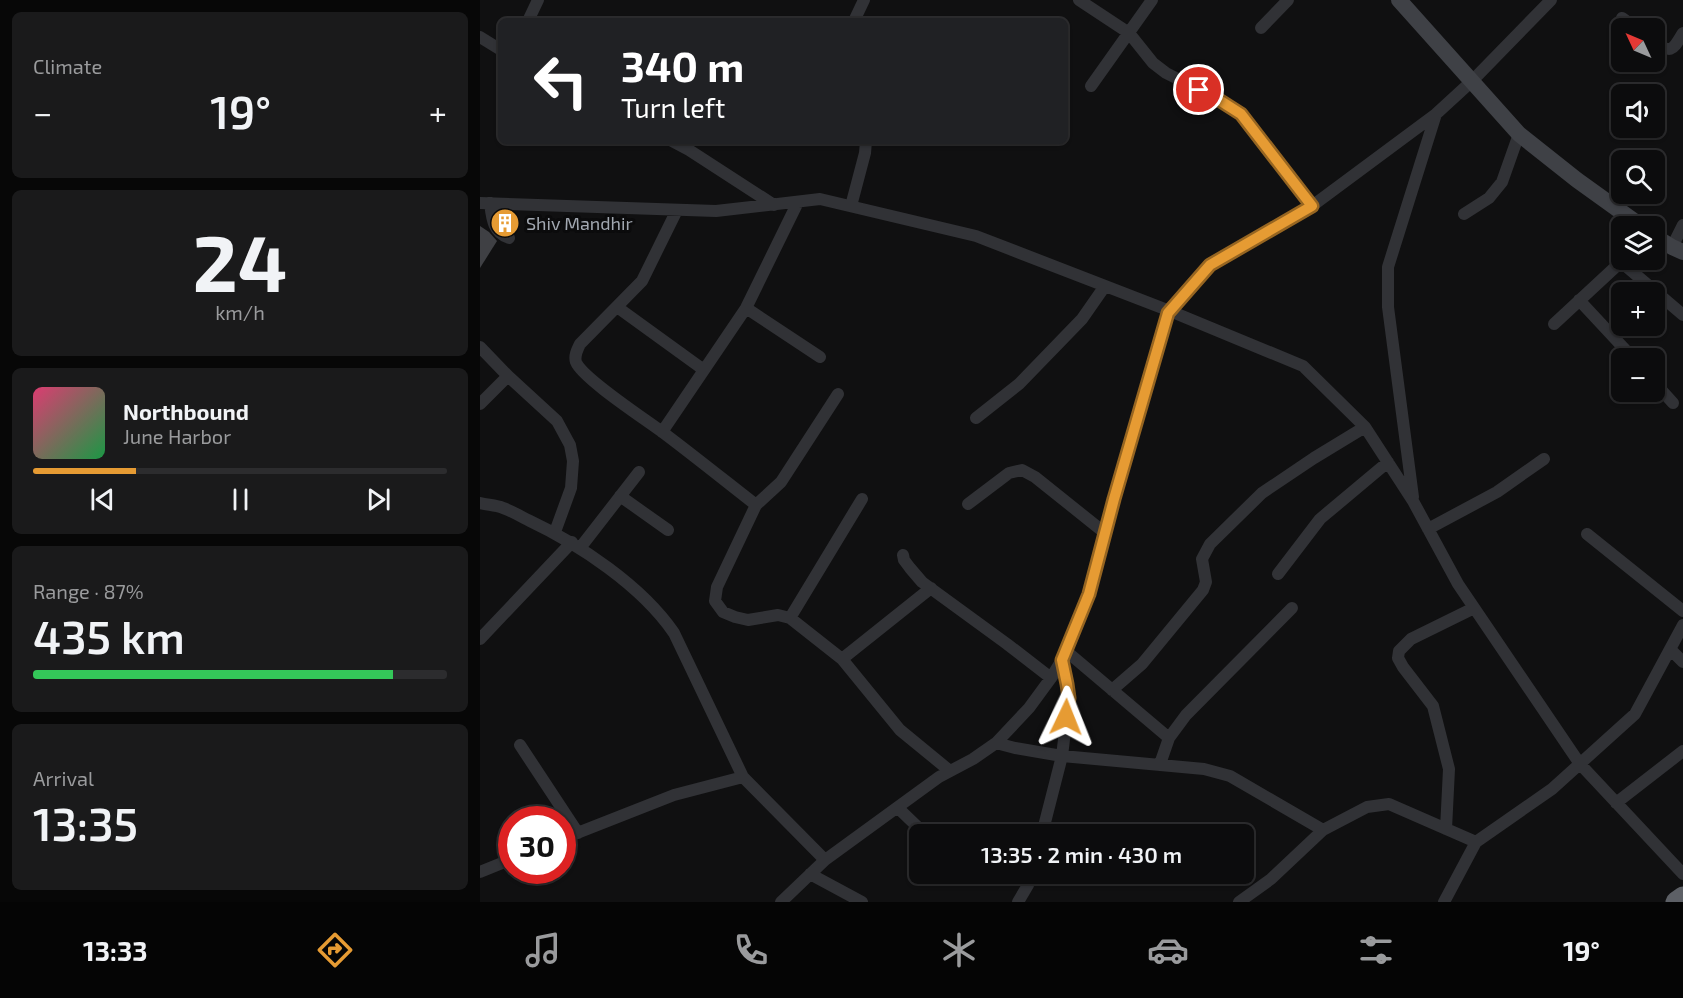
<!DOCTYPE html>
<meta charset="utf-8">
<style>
body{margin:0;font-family:"Exo 2",sans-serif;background:#1a1a1b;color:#f1f3f6;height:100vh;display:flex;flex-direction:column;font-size:22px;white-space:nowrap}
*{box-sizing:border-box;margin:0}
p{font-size:20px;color:#9a9b9d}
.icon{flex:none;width:33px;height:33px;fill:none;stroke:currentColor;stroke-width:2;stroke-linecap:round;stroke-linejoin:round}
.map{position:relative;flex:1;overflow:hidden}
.panel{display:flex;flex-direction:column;gap:12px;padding:12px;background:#070707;width:480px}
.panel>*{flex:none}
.hud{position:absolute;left:18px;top:18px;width:570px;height:126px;border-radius:9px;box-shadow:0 2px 4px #0004,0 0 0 2px #2c2c2e;background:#202124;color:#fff;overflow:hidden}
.needle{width:39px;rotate:314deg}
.tools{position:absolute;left:1131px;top:18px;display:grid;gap:12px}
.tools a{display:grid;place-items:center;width:54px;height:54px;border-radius:9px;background:#0c0c0d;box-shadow:0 2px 4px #0004,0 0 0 2px #2c2c2e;font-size:30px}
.speed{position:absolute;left:18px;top:806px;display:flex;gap:12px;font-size:30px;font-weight:700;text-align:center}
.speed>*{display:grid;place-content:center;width:78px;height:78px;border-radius:50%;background:#0c0c0d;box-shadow:0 2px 4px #0004,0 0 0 2px #2c2c2e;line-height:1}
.speed .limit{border:9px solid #d22;background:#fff;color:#111}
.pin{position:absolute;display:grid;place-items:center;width:51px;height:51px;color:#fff;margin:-26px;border:3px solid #fff;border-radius:50%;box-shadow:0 2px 6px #0007}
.me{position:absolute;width:66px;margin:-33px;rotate:2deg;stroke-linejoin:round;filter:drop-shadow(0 0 4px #0008)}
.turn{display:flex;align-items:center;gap:21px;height:126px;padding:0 24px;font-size:27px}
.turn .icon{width:78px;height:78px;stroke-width:2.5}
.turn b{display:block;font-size:42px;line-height:51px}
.big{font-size:45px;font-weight:600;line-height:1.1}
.panel .widget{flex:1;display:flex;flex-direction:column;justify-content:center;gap:9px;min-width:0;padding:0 21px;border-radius:9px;background:#1a1a1b}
.panel .dial{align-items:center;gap:0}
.dial b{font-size:78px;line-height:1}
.song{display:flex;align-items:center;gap:18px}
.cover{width:72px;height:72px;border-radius:9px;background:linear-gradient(135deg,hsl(340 70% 55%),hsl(140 70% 35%))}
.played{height:6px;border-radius:3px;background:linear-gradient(90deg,#e69b33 25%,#2c2c2e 25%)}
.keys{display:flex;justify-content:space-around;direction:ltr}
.heat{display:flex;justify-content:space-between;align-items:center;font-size:33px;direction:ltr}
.charge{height:9px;border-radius:4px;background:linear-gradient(90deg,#34c759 87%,#2c2c2e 0)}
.trip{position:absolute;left:429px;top:824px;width:345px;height:60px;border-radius:9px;background:#0c0c0d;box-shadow:0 2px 4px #0004,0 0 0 2px #2c2c2e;font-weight:600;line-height:60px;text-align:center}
.tabs{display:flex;height:96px;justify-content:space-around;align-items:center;background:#050505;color:#9a9b9d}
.tabs .icon{width:42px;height:42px}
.tabs .selected{color:#e69b33}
.tabs b{font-size:27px;color:#f1f3f6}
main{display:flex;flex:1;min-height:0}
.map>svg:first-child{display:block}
</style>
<main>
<section class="panel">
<div class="widget"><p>Climate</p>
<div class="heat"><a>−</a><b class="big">19°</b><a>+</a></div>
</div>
<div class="widget dial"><b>24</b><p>km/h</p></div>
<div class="widget">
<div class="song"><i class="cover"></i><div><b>Northbound</b><p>June Harbor</p></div></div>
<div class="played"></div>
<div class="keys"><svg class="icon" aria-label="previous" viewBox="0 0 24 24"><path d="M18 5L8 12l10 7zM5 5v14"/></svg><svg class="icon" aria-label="pause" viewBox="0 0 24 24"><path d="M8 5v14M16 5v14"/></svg><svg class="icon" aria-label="next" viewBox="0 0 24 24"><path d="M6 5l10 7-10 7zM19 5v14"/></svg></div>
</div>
<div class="widget"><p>Range · 87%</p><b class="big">435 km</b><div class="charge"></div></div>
<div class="widget"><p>Arrival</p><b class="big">13:35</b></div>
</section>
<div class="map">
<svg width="1203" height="902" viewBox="0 0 1203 902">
<rect width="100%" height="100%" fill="#101011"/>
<path fill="#3f4044" d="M0,226L9,232L17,241L0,268Z"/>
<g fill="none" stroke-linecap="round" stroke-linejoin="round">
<path stroke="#313236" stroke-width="12" d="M599,0L649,33L673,63L686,73L736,98L761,114L832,206
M1142,18L1156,28
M48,21L58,0
M374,21L384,0
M781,28L808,0
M0,37L21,50
M1174,42C1192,55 1193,49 1203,33
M611,86L672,0
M192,141L209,150L294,205
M0,203L236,211L340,199L496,236L690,311L823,366L885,427L933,501L978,584L1100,764L1203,874
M10,203C12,219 13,232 29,238
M371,206L385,153L386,141
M197,210L162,281L100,344C97,350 94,356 96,362C102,378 165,419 181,431C213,455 244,480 276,505
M984,214L1009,198L1022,182L1039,134
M1192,247L1203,225
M1141,262L1203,315
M1099,300L1153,358
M137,307L224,370
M266,308L340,357
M1074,324L1143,260
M0,347L28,376L77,421L90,445L93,461L91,488L75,532
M1174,382L1193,403
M358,394L301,482L276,505L237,587L235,601L243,612L255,617L268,620L298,615L310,618L362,659L420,730L470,771
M0,404L28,376
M496,418L539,384L602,319L625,286
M182,432L266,308L318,202
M140,496L188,530
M933,497L908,307V267L956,114
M0,503C7,505 16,505 23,508C32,511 40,516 48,520C99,544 162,586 194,633L263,777L345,860
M488,504L529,473L542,470L555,477L625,533
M948,529L1017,492L1064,459
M1107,534L1203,611
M100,548L159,472
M423,555L424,560L430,568L442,582L527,644L571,678
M798,574L840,519L908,462
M310,618L382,499
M0,639L92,542
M1190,649L1203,662
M585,650L689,738
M362,659L451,588
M632,690L662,664L723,590L726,582L722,559L730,544L782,493L834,458L885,427
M516,743L535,748L582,756L724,769L750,776L843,830
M40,745L98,833
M680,764L689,738L706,715L812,608
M1136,803L1203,751
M418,808L445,834
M966,829L969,769L953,706L923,667L918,658L919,651L931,639L994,608
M562,834L582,756L589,698L587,684L582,660
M82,839L194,795L263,777
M0,872L32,859
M330,874L382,902
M301,902L345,860L459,777L493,759L516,743L549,708L571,678L582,660L609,594L634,499L688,313L730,265L832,206L956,114L992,81L1071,0
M538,902L548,885L551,873
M759,902L791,879L843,830L887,807L909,804L996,842
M964,902L996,842L1072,789L1155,714L1203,625"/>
<path stroke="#3f4146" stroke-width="16" d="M919,0L1039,134L1097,180L1161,226
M1174,236L1192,247L1203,252"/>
<path stroke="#5d6066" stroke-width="21" d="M1196,902L1203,897"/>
</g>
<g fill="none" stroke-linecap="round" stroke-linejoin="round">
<g stroke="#966521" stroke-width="15">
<path id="route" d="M586,717L589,698L587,684L582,660L609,594L634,499L688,313L730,265L832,206L761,114L736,98L719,90"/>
</g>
<use href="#route" stroke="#e69b33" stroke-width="10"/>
</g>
<defs>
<g id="building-disc" transform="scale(1.5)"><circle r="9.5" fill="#e69b33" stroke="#0b0b0c"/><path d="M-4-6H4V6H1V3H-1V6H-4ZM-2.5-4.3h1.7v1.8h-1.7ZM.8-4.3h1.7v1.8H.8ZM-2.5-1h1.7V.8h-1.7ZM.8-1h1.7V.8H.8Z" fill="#fff"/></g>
</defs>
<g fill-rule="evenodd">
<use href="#building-disc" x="25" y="223"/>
</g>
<g text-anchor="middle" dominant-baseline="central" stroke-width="6" stroke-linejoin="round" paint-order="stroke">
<g font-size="18" fill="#a2a8b1" stroke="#0b0b0c" text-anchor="start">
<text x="46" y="223">Shiv Mandhir</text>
</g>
</g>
</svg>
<div class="tools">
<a><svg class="needle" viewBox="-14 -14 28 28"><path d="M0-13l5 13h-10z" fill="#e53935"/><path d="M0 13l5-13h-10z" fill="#9a9b9d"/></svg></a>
<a><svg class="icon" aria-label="sound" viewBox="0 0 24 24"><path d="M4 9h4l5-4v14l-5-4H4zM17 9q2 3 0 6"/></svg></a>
<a><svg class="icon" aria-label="search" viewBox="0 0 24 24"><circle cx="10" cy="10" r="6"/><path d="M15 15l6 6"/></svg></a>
<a><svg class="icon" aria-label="layers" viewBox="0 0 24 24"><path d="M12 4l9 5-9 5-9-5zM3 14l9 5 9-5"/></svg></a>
<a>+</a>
<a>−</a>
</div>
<div class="speed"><div class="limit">30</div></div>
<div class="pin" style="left:719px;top:90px;background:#d93025"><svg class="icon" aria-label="arrive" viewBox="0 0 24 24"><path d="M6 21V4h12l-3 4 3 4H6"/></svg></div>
<svg class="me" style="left:586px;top:717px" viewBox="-20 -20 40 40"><path d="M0-17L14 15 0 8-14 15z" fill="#e69b33" stroke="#fff" stroke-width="4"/></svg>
<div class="trip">13:35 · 2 min · 430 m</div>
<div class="hud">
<div class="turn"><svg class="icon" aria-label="left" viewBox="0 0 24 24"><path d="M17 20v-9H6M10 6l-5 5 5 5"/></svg><div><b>340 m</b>Turn left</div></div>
</div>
</div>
</main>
<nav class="tabs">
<b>13:33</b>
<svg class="icon selected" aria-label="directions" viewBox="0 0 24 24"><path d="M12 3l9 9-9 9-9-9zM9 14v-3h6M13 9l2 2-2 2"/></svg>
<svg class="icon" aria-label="music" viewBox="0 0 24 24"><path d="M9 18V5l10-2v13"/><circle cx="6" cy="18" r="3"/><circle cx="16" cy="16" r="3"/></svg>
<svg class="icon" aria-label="phone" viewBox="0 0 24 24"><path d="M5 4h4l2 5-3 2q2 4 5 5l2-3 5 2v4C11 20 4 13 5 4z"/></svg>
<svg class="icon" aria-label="climate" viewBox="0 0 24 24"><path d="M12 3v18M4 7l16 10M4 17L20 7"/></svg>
<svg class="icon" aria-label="car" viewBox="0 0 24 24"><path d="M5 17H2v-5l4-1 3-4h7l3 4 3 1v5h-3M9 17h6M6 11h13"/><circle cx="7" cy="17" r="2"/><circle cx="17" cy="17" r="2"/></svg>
<svg class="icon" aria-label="filters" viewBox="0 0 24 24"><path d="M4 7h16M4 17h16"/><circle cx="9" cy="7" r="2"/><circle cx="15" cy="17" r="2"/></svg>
<b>19°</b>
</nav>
